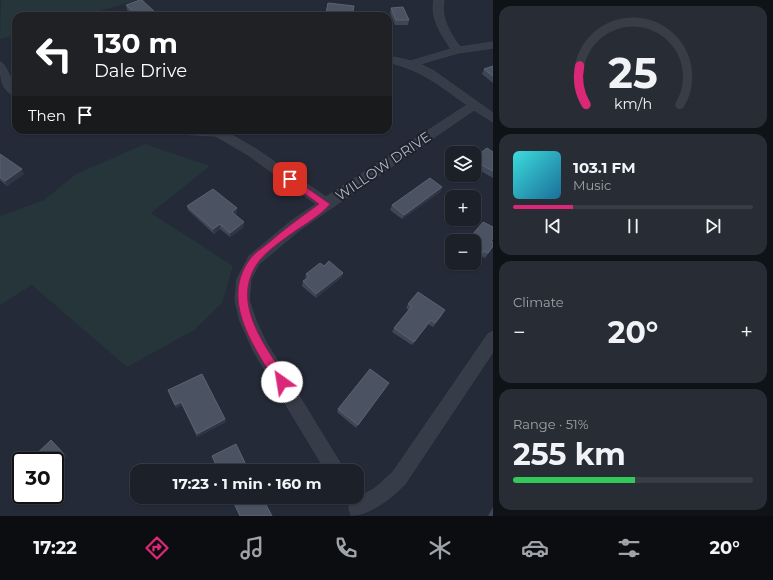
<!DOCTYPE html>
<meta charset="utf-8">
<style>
body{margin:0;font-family:Montserrat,sans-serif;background:#282d35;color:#f1f3f6;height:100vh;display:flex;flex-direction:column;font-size:15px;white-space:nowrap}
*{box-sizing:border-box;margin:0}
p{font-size:13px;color:#a0a3a8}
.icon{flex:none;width:22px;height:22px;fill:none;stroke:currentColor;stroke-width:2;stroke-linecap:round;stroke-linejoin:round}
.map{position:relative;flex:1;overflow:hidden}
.panel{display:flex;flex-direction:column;gap:6px;padding:6px;background:#0f1217;width:280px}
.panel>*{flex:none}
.top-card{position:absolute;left:12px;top:12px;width:380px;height:122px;border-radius:12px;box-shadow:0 1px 3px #0004,0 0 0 1px #393e46;background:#202124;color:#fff;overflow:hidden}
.fabs{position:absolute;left:445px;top:146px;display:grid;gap:8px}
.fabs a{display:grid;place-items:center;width:36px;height:36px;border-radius:8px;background:#1b2029;box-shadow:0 1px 3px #0004,0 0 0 1px #393e46;font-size:20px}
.speed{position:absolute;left:12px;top:452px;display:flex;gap:8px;font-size:20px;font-weight:700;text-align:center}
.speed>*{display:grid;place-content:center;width:52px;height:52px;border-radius:50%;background:#1b2029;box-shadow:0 1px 3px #0004,0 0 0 1px #393e46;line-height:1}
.speed .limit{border:2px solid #111;border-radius:6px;background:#fff;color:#111}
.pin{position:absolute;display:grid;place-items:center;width:34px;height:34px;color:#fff;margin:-17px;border-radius:8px;box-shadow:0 2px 6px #0006}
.me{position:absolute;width:44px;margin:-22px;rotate:328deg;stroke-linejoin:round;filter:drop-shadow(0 0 3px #0008)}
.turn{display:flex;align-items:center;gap:14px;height:84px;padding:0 16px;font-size:18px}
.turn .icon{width:52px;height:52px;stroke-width:2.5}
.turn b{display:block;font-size:28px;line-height:34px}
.then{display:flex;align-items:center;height:38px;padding:0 16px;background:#0003;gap:8px;font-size:15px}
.big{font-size:30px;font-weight:700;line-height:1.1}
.panel .tile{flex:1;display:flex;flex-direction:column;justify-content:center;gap:6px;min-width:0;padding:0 14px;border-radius:12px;background:#282d35}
.panel .dial{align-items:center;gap:0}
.dial svg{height:104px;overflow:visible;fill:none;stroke:#393e46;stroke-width:7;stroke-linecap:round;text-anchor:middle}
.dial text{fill:#f1f3f6;stroke:none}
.song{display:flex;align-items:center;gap:12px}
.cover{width:48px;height:48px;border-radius:6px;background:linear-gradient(135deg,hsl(180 70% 55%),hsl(200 70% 35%))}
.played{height:4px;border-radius:2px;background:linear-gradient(90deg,#db2777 25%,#393e46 25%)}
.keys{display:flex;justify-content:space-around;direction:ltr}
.heat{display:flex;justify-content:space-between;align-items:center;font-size:22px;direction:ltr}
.charge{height:6px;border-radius:3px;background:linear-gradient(90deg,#34c759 51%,#393e46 0)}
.trip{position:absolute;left:130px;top:464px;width:234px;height:40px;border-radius:12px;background:#1b2029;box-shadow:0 1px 3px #0004,0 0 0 1px #393e46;font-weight:700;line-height:40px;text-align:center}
.menu{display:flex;height:64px;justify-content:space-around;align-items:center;background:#0b0d10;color:#a0a3a8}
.menu .icon{width:28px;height:28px}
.menu .on{color:#db2777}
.menu b{font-size:18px;color:#f1f3f6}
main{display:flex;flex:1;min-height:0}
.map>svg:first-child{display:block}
</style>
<main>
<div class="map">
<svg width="493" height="516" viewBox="0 0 493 516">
<rect width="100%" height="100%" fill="#242a37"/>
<path fill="#263539" d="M1,0H138L82,16H16V35L0,39Z
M145,144L210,166L151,213L233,266L222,303L194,330L127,367L32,285L0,305V216L44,200L76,174Z"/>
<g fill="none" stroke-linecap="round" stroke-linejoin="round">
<g stroke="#404651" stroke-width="1">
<path id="minor" d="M434,0H444C440,17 450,33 460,47L493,42V48L458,53L420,64L434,71L493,113V122L474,110L301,229L259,264L251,279L249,300L256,321L266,342L345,471H326L254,352L240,321L235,300L237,279L249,256L291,221L316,204L248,155L216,136L176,134L170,130H223L256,149L326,197L467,105C439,85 422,70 388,62V56L411,61L451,49C441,34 430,18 434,0Z
M0,62C6,63 10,80 16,86V96C1,92 0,75 0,62Z
M493,332V352L405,484C394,496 369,516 351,515L349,508L351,501L374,489L393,472L488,334Z"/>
</g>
<use href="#minor" fill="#373d48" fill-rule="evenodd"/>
</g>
<path fill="#3f4656" d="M328,3L352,16H326Z
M126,5L156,13L157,16H134L127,10Z
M391,8L409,20L408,25H395L390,13Z
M493,66V83L482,74L484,69Z
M493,152V178L474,167V158Z
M0,154L24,174L7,186L0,180Z
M442,187L440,192L402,219L390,210L392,205Z
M187,206L237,213L235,215L244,222V227L230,237L220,229L214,234L188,210Z
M493,227V239L491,241L493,247L485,258L481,256L473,266L468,263H474V241Z
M324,266L343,273L342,277L316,298L302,286L303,281L306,279L305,278L306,274Z
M408,304L443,314L433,327L428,324L412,345L392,332L394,328L409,310L406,308Z
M387,386L356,428L337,412L338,409Z
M168,390L226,422L197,437L182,405L176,408Z
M231,497H262L272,516H240Z
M493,507V516H488Z"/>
<path fill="#2f3645" d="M156,13L157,16H148Z
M22,169L24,174L7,186L5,181Z
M442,187L440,192L402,219L404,215Z
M237,208V213L232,217V212Z
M244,222V227L230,237V233Z
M220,224V229L214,234L213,229Z
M343,273L342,277L316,298V294Z
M181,402L182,405L176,408L175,405Z
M225,419L226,422L197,437V434Z
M54,443L67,456L55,468V463Z"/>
<path fill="#4b5362" stroke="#5b6271" d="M140,0H142L156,13L148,16H138L126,5Z
M328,3L354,6L352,16L326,13Z
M403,7L409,20H396L391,8Z
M493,66V76L484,69Z
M487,148L493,152V171L474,161V158Z
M0,154L22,169L5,181L0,177Z
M430,178L442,187L404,215L392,205Z
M213,189L237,208L232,212L244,222L230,233L220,224L213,229L187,206Z
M483,222L493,227V238L491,241L493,242V246L488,253L484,251L476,262L474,260V241H467Z
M329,261L343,273L316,294L303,281L309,277L306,274L320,263L324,266Z
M418,292L445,310L435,323L431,320L414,342L394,328L412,306L408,304Z
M370,369L389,383L358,425L338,409Z
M202,374L225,419L197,434L181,402L175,405L168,390Z
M51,440L64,454L55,463V461H29Z
M236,444L249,471H219L212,456Z
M231,497H262L272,516H240Z"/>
<path fill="#db2777" stroke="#8e194d" d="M290,176L330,204C323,214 302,226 291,234C280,242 264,253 257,264C231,303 265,346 286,378L287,382L286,386L282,387L278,386C255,348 219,301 250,259C254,253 261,249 266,245C283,230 301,217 319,204L287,181L286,179Z"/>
<g text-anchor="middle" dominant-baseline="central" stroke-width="4" stroke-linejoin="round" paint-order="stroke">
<g font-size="14" fill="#b2b7c4" stroke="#1d222d">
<text transform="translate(383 166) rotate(-34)">WILLOW DRIVE</text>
</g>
</g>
</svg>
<div class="fabs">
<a><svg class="icon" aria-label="layers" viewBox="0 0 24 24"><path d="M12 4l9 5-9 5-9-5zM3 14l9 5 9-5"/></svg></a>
<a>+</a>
<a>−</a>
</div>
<div class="speed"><div class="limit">30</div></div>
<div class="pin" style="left:290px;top:179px;background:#d93025"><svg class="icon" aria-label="arrive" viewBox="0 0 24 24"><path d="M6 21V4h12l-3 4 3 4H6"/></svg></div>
<svg class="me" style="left:282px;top:382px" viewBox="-20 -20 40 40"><circle r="19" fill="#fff"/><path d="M0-13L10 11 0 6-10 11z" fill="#db2777"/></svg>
<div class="trip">17:23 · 1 min · 160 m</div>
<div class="top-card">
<div class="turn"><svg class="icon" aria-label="left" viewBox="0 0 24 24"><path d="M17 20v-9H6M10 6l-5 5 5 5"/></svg><div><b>130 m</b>Dale Drive</div></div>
<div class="then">Then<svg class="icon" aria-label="arrive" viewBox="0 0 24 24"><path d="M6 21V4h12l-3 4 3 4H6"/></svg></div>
</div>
</div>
<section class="panel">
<div class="tile dial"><svg viewBox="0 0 100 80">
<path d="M14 69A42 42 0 1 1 86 69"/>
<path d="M14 69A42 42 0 0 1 9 39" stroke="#db2777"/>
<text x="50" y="56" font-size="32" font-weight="700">25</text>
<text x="50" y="72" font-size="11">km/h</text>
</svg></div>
<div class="tile">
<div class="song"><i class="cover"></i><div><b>103.1 FM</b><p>Music</p></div></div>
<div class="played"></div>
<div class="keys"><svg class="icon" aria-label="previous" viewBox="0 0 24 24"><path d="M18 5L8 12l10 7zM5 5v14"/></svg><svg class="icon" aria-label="pause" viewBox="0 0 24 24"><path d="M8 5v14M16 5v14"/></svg><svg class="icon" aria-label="next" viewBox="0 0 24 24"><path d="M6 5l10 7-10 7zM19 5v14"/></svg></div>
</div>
<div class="tile"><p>Climate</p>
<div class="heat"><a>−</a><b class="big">20°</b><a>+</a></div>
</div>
<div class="tile"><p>Range · 51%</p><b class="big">255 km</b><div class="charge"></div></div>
</section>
</main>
<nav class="menu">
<b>17:22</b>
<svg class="icon on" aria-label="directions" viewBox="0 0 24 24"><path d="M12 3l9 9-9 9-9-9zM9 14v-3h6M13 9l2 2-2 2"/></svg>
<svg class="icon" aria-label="music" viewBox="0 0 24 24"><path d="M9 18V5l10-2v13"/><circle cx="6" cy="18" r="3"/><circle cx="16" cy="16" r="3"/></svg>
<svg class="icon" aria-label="phone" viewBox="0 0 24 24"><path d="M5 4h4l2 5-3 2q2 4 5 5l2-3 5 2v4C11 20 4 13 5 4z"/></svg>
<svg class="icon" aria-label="climate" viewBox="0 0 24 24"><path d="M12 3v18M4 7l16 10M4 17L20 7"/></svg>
<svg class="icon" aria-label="car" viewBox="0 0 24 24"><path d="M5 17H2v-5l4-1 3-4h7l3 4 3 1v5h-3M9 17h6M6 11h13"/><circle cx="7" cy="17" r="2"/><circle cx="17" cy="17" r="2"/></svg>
<svg class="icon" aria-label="filters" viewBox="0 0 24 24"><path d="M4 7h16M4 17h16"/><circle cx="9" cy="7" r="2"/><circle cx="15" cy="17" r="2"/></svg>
<b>20°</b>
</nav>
